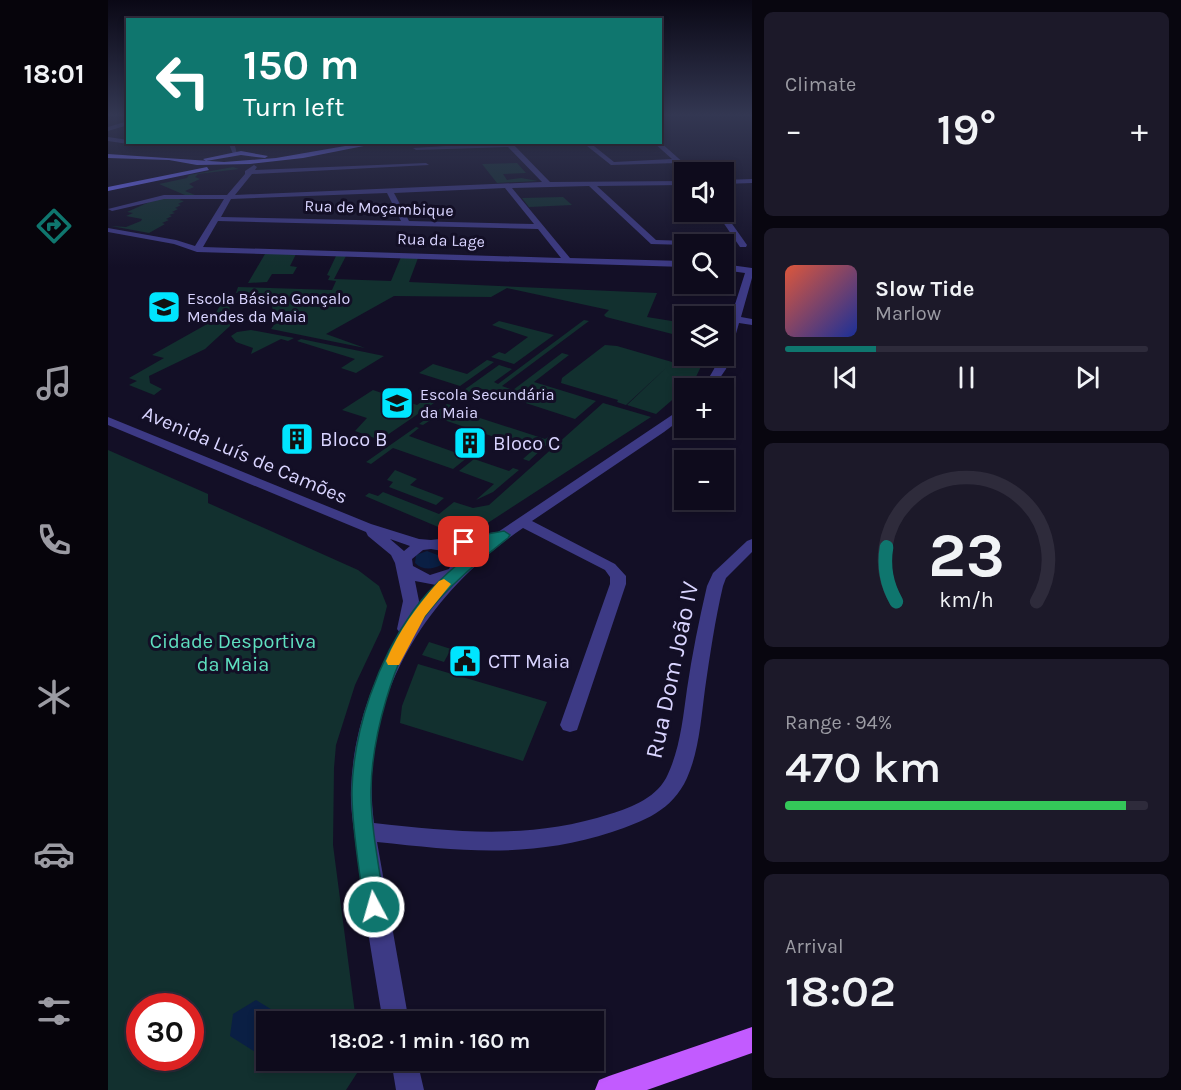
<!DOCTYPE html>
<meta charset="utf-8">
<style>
body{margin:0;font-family:Karla,sans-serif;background:#1c1929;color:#f1f3f6;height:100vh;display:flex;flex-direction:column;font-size:22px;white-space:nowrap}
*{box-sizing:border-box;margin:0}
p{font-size:20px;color:#9b9ba3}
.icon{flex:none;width:33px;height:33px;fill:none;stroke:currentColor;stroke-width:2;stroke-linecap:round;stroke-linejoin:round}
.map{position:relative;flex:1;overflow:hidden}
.side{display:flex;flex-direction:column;gap:12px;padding:12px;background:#08060f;width:429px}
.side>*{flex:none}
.guide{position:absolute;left:18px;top:18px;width:536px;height:126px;border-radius:0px;box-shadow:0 3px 9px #0003,0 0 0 2px #2e2b3b;background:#0f766e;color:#fff;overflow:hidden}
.tools{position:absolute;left:566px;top:162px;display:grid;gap:12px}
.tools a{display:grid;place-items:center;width:60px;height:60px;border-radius:0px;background:#0e0b1c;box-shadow:0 3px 9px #0003,0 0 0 2px #2e2b3b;font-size:30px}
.speed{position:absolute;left:18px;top:993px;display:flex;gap:12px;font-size:30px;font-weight:700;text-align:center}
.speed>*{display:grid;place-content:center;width:78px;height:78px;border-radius:50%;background:#0e0b1c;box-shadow:0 3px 9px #0003,0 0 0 2px #2e2b3b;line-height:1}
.speed .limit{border:9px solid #d22;background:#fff;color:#111}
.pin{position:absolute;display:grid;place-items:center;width:51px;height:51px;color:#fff;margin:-26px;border-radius:12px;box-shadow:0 3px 9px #0006}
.me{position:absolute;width:66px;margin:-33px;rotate:354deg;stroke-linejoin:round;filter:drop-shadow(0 0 4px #0008)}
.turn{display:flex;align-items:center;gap:21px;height:126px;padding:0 18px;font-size:27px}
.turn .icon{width:78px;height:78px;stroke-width:2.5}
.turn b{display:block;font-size:42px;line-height:51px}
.big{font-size:45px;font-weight:600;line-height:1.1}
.side .tile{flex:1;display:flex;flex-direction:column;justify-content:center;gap:9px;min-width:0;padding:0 21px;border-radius:9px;background:#1c1929}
.side .dial{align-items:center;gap:0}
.dial svg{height:156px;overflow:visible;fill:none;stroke:#2e2b3b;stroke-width:7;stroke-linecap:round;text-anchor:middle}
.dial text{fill:#f1f3f6;stroke:none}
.song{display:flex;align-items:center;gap:18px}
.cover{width:72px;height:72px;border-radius:9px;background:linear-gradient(135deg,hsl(10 70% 55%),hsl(230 70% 35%))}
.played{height:6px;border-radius:3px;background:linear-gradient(90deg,#0f766e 25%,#2e2b3b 25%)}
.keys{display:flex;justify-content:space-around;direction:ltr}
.heat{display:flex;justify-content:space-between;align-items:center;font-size:33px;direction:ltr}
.charge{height:9px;border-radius:4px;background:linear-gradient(90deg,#34c759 94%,#2e2b3b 0)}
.trip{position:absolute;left:148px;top:1011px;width:348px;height:60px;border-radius:0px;background:#0e0b1c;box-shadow:0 3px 9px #0003,0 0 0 2px #2e2b3b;font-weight:600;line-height:60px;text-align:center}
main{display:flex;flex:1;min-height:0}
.tabs{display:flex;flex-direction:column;width:108px;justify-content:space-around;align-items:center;background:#06040b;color:#9b9ba3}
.tabs .icon{width:42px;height:42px}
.tabs .on{color:#0f766e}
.tabs b{font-size:27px;color:#f1f3f6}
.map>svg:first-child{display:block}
</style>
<main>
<nav class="tabs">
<b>18:01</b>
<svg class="icon on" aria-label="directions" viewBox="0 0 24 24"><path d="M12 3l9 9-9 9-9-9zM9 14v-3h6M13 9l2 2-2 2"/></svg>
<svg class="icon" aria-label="music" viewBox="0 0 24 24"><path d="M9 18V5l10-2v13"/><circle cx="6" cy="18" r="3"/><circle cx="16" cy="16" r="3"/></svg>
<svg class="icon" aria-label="phone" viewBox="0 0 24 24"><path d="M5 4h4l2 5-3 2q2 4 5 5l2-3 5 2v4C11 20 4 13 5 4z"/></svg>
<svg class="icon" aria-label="climate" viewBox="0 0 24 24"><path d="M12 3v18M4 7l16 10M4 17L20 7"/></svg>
<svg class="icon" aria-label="car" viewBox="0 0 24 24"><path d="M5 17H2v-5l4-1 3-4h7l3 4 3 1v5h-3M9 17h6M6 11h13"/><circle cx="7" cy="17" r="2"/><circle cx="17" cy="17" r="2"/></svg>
<svg class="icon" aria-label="filters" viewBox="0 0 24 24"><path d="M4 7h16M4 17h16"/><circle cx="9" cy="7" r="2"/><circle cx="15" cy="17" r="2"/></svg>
</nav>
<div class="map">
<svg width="644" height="1090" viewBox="0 0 644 1090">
<rect width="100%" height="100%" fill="#130f26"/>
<path fill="#12302f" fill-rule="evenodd" d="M409,163L418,173L395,174L399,180L413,178L430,181L389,183L374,164Z
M125,167L131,169L90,174L87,177L92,179L81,184L86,187L77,191L87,195H77L51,184L79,178L81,175Z
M455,197L464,205L421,207L414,198Z
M76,198L71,200L76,201L70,204L73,205L67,208L70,209L64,212L67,213L61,215L64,216L58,219L61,220L54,223L57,224L41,233L3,226L18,227L33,221L34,219L18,216L25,213L19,212L48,199Z
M157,254H188L182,266L189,267L185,274H164L159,282L140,283Z
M228,256H238L226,279L283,281L293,257L310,258L301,282L549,293L539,317L576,323V337L498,317L496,315L501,310L399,288L383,297L286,296L218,334L257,348L163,329L168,322L161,295L128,293L130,287L224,290L228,281L220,280L222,276L219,275Z
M121,292L122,326L97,349L41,376L42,383L54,389L46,395L21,385L29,381L21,378L56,358L44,355L101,323Z
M476,320L481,321L394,386L405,390L454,353L461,355L426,382L488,401L467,419L368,387L354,397L349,395L391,365L404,369L386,382L390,384Z
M391,321L446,335L406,364L383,357L391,352L397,354L420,337L384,325Z
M143,330L186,338L180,341L173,339L143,354L145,348L128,342L123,336L129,332Z
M193,339L276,356L248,373L233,368L247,359L189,341Z
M497,345L509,346L564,362L576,351V356H598L586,381L548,414L519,405L559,367L518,405L509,402L510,400L453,383L454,378Z
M379,360L386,362L352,386L311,373L325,364L359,374Z
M265,390L309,405L316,400L326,403L272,440L247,431L259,418L234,410Z
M495,403L543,417L372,528L350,531L335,529L257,496L261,493L270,496L275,492L331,514L346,502L365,508L381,505Z
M339,404L343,405L341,408L437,439L442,436L447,437L421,461L415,459L425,450L327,417L315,425L311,424Z
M308,427L311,428L301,436L360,457L345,469L285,448L263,464L258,462Z
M0,450L100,494V503L250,570L271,586L279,606L273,630L247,685L228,745L226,768L225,845L248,1021L159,1022V1060L252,1061L251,1070L238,1090H0ZM32,1006H82V1058H32Z
M366,459L401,471L405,468L411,470L385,492L368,500L386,484L351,471Z
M287,470L309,479L302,485L336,498L328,505L281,487L285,482L279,480Z
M321,642L343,649L336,662L314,655Z
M310,664L439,702L415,761L292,723L294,706Z"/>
<path fill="#0a1f44" d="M319,551L335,557L333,565C324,570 314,570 307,563L308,555Z
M148,1000L179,1019V1021L159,1022V1055L155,1057L122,1036L125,1014Z"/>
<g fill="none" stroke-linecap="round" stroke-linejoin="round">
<path fill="#3d3a85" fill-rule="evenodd" d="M20,121V125L0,131V127Z
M0,137L20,140V142H23L20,144L0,141Z
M120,142H126L129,154H125Z
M403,142L442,182L576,181V185L489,186L548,240L614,242L618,244L615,246L543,244L481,186L404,188L462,258L576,261V267L89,252L66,244L0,232V228L68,240L87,246L116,199H56L4,211L0,209L56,195H119L137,174V171L146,165L149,167L147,170L318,163L321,165L144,174L127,195L434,182L400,147L308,150L305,148ZM397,188L426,224L301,221L286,193ZM279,193L293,221L113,217L123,199ZM110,221L430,229L453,258L95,247Z
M474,142H481L506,162L564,159L545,142H552L586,172H580L569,163L503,165Z
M644,179V183L615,184V180Z
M615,211L639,245L638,247H632L608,212Z
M615,264L644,268V278L633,317L644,319V325L631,323L618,369L605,388H595L606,369L611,356H615V342L637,273L615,270Z
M576,407V417L556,432L424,521L507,564L518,576V584L469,730L462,732L455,730L452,725L502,584V577L497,570L415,528C317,595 250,700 266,823C349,832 421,840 502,814C525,807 550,797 560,774C572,748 575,718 579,689C584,655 591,620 599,586L605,573L639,541L644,539V552L618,578L615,586C607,620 602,655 597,689C593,719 591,751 579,778C564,811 536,821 504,832C420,859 354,851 269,842L301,1022H275C266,967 256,913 250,858C247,835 242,812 243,789C245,734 263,681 292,633L289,629L295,601L287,563L283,555L260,536L258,532L0,425V417L263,524L311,539L323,540L390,532ZM282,539L302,546L296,551ZM374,543L358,556L350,546ZM323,549L340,552L345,560L341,569L322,575L305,566L304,559L315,550ZM307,581L328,585L310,607L311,601Z
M283,1060H309L316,1090H288Z"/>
<path fill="#6f6bff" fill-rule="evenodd" d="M260,142H276L195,158L142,164L89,165L61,160L0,158V154L116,162L168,158Z
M133,151L160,156L157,158L133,155L98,161L95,159Z
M99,167L101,170L0,191V187Z"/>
<path fill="#c25bff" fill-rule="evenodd" d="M644,1027V1053L539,1090H487L491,1080L501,1076Z"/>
</g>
<linearGradient id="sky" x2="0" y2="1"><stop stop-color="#0a0815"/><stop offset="0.43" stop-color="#333752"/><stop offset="1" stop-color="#333752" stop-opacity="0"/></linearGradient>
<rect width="644" height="267" fill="url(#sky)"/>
<path fill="#0f766e" stroke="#0a4d48" stroke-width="1.5" d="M396,531L402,535L400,538C370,562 341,585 317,616C285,658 264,737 263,789C262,823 272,872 277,907L274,914L266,917L259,914L256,907C252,871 243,825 244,789C246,728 270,660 305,611C325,583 352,562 378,542L356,546L349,542L351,539Z"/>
<path fill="#f59e0b" d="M336,579L343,584L317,616L291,665H280L278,661C291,630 309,606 331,581Z"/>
<defs>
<g id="school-square" transform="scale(1.725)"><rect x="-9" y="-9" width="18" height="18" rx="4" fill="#00e5ff" stroke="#130f26"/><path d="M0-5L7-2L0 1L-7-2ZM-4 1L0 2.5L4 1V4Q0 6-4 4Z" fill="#111"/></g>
<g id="building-square" transform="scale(1.725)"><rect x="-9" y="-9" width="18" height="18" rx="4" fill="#00e5ff" stroke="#130f26"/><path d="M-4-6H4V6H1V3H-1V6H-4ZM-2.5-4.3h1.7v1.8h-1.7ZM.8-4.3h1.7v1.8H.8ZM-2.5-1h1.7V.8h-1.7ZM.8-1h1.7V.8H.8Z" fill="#111"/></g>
<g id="civic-square" transform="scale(1.725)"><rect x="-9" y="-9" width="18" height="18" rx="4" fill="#00e5ff" stroke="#130f26"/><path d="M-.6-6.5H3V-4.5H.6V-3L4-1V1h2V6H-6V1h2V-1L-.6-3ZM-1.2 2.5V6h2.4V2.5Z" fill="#111"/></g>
</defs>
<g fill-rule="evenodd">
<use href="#school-square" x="56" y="307"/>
<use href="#school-square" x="289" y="403"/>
<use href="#building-square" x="189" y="439"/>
<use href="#building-square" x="362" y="443"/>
<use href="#civic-square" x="357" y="661"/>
</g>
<g text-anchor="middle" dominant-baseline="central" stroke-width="6" stroke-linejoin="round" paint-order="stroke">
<g font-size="16" fill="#d9d4ff" stroke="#130f26">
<text transform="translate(271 208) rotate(2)">Rua de Moçambique</text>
<text transform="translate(333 240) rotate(2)">Rua da Lage</text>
</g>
<g font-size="16" fill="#d9d4ff" stroke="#130f26" text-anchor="start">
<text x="79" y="298">Escola Básica Gonçalo<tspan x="79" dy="18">Mendes da Maia</tspan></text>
<text x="312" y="394">Escola Secundária<tspan x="312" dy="18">da Maia</tspan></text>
</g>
<g font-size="20" fill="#d9d4ff" stroke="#130f26" text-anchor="start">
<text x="212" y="439">Bloco B</text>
<text x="385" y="443">Bloco C</text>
<text x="380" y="661">CTT Maia</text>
</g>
<g font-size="20" fill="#d9d4ff" stroke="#130f26">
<text transform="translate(137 455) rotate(23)">Avenida Luís de Camões</text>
</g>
<g font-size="20" fill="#5fe0c0" stroke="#130f26">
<text x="125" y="641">Cidade Desportiva<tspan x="125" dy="23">da Maia</tspan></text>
</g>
<g font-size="24" fill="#d9d4ff" stroke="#130f26">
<text transform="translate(564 670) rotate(-78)">Rua Dom João IV</text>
</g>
</g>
</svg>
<div class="tools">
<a><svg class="icon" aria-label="sound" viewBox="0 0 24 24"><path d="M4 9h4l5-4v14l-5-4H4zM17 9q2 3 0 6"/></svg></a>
<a><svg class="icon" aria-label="search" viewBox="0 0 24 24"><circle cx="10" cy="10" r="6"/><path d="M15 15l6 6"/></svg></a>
<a><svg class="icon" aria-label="layers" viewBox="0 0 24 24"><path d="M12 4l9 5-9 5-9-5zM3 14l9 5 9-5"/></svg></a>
<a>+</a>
<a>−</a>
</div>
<div class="speed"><div class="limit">30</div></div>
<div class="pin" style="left:356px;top:542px;background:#d93025"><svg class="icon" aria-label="arrive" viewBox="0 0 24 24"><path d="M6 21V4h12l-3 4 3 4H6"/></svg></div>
<svg class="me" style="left:266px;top:907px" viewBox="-20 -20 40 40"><circle r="17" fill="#0f766e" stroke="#fff" stroke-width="3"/><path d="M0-11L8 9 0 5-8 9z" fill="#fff"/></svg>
<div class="trip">18:02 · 1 min · 160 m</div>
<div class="guide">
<div class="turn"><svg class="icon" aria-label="left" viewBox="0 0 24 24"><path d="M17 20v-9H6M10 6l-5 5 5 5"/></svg><div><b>150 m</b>Turn left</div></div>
</div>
</div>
<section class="side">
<div class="tile"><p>Climate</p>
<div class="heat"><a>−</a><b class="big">19°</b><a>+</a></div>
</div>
<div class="tile">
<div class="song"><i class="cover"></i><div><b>Slow Tide</b><p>Marlow</p></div></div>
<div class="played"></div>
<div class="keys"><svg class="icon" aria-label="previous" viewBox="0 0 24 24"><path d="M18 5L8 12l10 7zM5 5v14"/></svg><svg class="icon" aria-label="pause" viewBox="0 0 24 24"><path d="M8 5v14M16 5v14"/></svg><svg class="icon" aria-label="next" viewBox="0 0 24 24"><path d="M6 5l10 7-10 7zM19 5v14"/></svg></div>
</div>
<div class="tile dial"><svg viewBox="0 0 100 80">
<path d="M14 69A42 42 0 1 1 86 69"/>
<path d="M14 69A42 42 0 0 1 9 41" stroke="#0f766e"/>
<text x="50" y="56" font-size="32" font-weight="700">23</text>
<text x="50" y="72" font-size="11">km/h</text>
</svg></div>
<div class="tile"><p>Range · 94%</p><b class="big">470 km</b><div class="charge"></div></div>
<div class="tile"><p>Arrival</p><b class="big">18:02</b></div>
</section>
</main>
